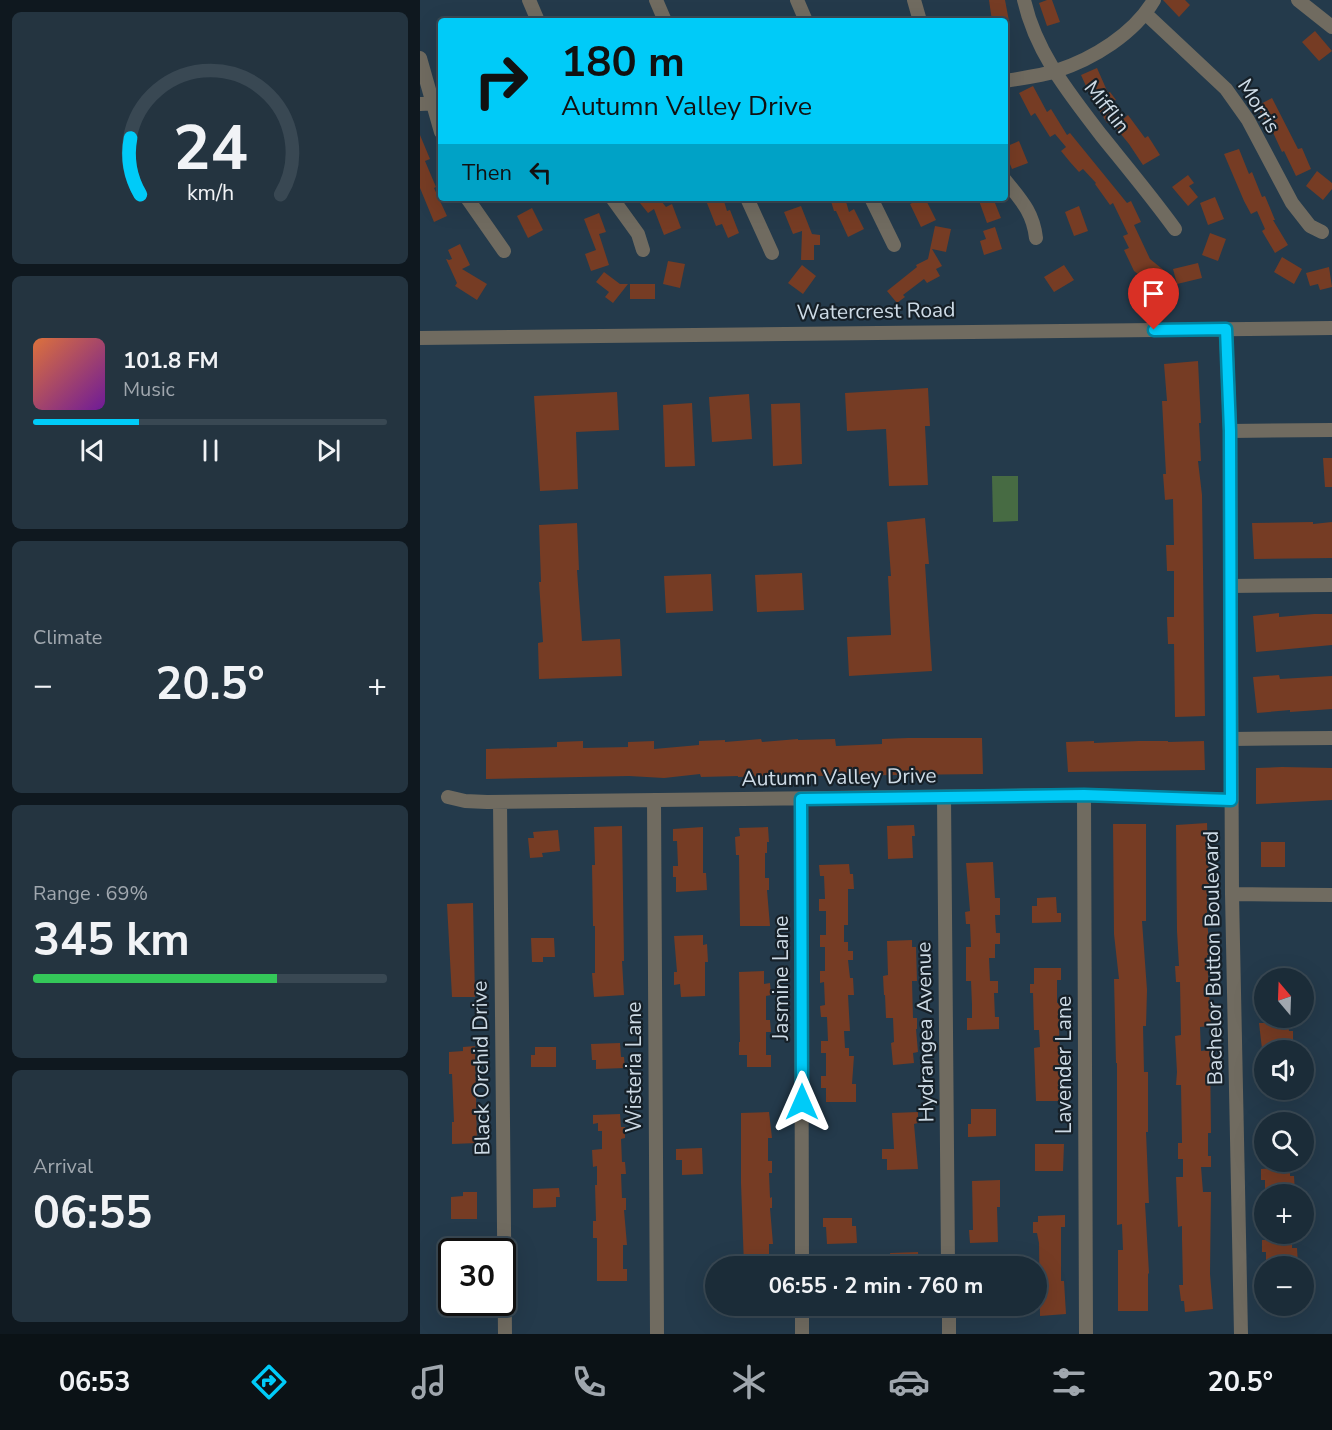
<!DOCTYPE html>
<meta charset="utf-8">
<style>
body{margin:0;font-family:"Nunito Sans",sans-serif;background:#243440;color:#f1f3f6;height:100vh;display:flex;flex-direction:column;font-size:22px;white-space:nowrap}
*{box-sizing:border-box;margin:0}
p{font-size:20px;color:#a0a7ae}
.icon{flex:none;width:33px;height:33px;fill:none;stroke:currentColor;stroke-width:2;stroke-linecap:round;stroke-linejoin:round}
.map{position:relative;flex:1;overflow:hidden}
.details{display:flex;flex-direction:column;gap:12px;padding:12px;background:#0f181f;width:420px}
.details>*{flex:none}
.banner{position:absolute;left:18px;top:18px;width:570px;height:183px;border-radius:6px;box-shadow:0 6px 24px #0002,0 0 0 2px #394853;background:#00cbf8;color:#111;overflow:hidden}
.needle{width:39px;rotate:341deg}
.controls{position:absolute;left:834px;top:968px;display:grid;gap:12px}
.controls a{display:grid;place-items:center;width:60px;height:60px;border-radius:50%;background:#1b2c38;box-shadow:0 6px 24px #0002,0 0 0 2px #394853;font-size:30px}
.speed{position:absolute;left:18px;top:1238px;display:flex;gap:12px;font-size:30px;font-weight:700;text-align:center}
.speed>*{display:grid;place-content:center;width:78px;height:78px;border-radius:50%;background:#1b2c38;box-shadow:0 6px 24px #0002,0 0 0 2px #394853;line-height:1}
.speed .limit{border:3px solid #111;border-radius:9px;background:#fff;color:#111}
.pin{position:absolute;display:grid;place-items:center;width:51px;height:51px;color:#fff;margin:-62px -26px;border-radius:50% 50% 50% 0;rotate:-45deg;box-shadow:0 0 6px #0007}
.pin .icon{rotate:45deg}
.me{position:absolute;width:66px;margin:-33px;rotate:0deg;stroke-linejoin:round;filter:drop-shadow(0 0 4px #0008)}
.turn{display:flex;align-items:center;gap:21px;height:126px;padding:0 24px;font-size:27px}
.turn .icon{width:78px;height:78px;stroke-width:2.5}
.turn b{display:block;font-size:42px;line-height:51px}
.then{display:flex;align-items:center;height:57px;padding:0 24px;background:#0003;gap:12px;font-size:22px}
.big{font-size:45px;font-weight:700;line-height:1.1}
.details .card{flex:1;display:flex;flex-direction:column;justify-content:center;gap:9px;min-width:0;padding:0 21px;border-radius:9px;background:#243440}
.details .dial{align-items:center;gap:0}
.dial svg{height:156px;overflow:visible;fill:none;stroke:#394853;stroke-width:7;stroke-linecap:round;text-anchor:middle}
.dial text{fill:#f1f3f6;stroke:none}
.song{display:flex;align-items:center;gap:18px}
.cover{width:72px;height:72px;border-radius:9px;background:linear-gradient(135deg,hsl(20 70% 55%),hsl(280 70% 35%))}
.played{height:6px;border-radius:3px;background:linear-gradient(90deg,#00cbf8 30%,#394853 30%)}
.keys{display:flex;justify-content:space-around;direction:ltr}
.heat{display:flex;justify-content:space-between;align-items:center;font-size:33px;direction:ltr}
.charge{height:9px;border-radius:4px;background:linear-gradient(90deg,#34c759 69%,#394853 0)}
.trip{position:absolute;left:285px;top:1256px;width:342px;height:60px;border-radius:30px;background:#1b2c38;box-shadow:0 6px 24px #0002,0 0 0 2px #394853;font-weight:700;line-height:60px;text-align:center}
.dock{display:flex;height:96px;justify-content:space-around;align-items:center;background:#0b1216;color:#a0a7ae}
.dock .icon{width:42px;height:42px}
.dock .active{color:#00cbf8}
.dock b{font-size:27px;color:#f1f3f6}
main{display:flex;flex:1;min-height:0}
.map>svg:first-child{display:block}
</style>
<main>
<section class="details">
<div class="card dial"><svg viewBox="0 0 100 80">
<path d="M14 69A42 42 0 1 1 86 69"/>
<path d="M14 69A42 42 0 0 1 9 40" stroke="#00cbf8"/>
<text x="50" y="56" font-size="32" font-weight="700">24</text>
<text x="50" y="72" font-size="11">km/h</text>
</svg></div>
<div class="card">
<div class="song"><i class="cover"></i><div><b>101.8 FM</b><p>Music</p></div></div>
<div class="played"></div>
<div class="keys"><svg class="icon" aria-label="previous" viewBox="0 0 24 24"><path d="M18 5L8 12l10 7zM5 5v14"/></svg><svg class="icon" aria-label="pause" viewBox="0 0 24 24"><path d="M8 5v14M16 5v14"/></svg><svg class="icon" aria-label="next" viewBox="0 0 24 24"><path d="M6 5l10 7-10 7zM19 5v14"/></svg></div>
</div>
<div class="card"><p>Climate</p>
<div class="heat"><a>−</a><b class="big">20.5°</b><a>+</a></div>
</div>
<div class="card"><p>Range · 69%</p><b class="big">345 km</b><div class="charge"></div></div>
<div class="card"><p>Arrival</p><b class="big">06:55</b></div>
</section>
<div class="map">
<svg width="912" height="1334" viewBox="0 0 912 1334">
<rect width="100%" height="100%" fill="#243a4b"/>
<path fill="#476b43" d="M572,476H598V521L573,522Z"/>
<path fill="#763c24" d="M569,0H585L589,21H572Z
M627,0H632L640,22L627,26L619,3Z
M743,0H765L770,5L759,17Z
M895,31L912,51L899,61L882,42Z
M677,68L688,93L690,92L696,100L690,103L701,121L708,115L725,138L728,136L740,155L723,165L709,144L691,122L687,123L671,97L661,75Z
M613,86L627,112L631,109L647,135L650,133L707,203L711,201L721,222L714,225L730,259L746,272L739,282L728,272L723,278L714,271L704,250L709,248L703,236L708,234L693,203L690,205L675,184L676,183L663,169L659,172L650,162L641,151L646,147L635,134L630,137L615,113L611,116L599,93Z
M852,98L878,149L882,148L891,169L876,176L864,151L862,152L850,126L848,127L837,106Z
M0,135L10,159L5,161L16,187L14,188L27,216L14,222L0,188Z
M599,141L608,163L592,169L585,152V147Z
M819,149L829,174L832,172L842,197L845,196L855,220H853L868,245L855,253L842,231L845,229L837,211L831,214L824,201L804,154Z
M897,171L912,183V189L903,200L886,186Z
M768,175L774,183L769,186L778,197L768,206L752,187Z
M795,197L804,219L788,225L780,203Z
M216,198H247L242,202L246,207L252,204L261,228L244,235L234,209L228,213Z
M285,198H303L307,211L310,210L319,233L308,238L302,224L296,226Z
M410,198H425L429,212L434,209L444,229L428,237L416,211H414Z
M502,198H505L516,220L501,227L490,204Z
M558,198H573L581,218L567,223Z
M381,206L392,234L400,235V245H394V260H381L382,231L373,234L364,212Z
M659,206L668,231L654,236L645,212Z
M112,208L123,230L108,238L97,216Z
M179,213L186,232L179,234L189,265L171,271L165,254L176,250L164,219Z
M515,226L531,229L526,252L512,249L522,266L516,269L520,276L507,283L504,279L483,295L485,297L477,303L467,291L497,267L496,265L508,259Z
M575,227L582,249L564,255L560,241L566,239L563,231Z
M790,233L806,239L798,261L782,255Z
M40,244L50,265L42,269L67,284L57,300L35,286L37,283L26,259L29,260L32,259L28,250Z
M862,257L882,269L874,284L854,272Z
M248,261L265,264L260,288L243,284Z
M778,263L782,278L757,284L753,269Z
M382,265L396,276L383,294L368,283Z
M644,265L654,280L634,292L624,277Z
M909,267L912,287L900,290L898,284L890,286L886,273Z
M184,272L200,284H208L193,303L185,297L189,292L176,282Z
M210,284H235V299H210Z
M778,361L781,423H779L781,461H778L782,495L785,716L755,717L754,644H748L747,617H754V571H747L746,545H754L753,499L745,500L743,474H746L742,401H747L744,364Z
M508,388L510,426H505L508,485L469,486L466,429L427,431L425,393Z
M197,392L199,430L156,432L158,489L120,491L114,396Z
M329,394L332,439L292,442L289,397Z
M272,403L275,466L245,467L243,405Z
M380,403L382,464L353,466L351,404Z
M903,458H912V487H905Z
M505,518L509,564H505L512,671L429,676L427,637L471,635L468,576H471L467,522Z
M893,522V524L912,522V558L834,559L832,523Z
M157,523L159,570H157L162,641L200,639L202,676L119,679L118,643L123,642L119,582H121L119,525Z
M382,573L384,610L337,612L335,575Z
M291,574L293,611L246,613L244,576Z
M859,613V617L894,614H912V645L836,652L833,616Z
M859,675L860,679L912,676V709L870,712V710L837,713L833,677Z
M488,738H562L563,774L391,776V774L318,777V776L281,777L280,774L244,778L209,776L66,779V749L137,747V742L163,741V748L208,747V742L234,741V749L279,745V741L305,740V742L341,739L342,742L378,739V740L415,739L416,746L462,744V739Z
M674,741V743L719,741H748V742L784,741L785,770L648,772L646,742Z
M862,767L912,768V800L836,804V768Z
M787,823L789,884H787V919L790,955H787L791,1026L780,1027L781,1051L790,1050L791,1133H788V1156H791V1167H781L783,1192H791L790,1274L793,1309L765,1312L764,1301H761L759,1285H763L762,1239V1226L758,1227L756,1177H763V1159H758V1143H762L761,1085H756L757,1072L755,1036L761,1035L760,982H756L755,966H759L757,931L756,825Z
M693,824H726V921H722L727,990L726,1026H723L724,1072H728V1132H726L729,1203H725L729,1273L728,1274V1311H698V1250H703L702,1224L697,1225V1063H696L694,979H699L694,934Z
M494,825L495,836H492L493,858L468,859L467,826Z
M202,826L204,961H202L204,995L174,997L172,973H175V926H173L172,865H175L174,827Z
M283,827V873H286L287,890L256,892V877H253V866H258L257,841H253V829Z
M348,827L349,842H347V853H345V878H349V890H347L350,926H320L319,855H316L315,837L320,836L319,828Z
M138,830L140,851L122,853L123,857L110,858L108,838H114L113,832Z
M841,842H865V867H841Z
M573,862L575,898H580V915H575L576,933H580V944H575V958H569L570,981H578V993H574L575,1017H579V1029L547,1030V1018H552V1005L551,981H546V947H551L550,924H546L545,912L550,911L546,863Z
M429,864L430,874H433L434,889H428V925H424V942H428V951H433V960H428L430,978H433L434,995H428L430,1031H424L425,1048H429V1056H434L432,1084H436V1102H406V1088H401V1076H406V1053H401V1041H408L407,1017H401L400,1006L405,1005L404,982L400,983V971H405V947H400V935H406V911H399V899H405L404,876H400L399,865Z
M636,897L637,913H641V922L612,923V906H617V898Z
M53,903L55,997H32L27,904Z
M283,935V945L287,944L288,962H285V996L261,997L260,984L254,985V972H257L254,936Z
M111,938H134L135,957H123V962H112Z
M492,940V947H496L497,981H492L493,1018H497V1029H496L498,1052L493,1053L494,1063L473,1065L471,1043L474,1042L473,1018H466L465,995H464L463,976L468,975L467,941Z
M614,968H641V980H637V1003L642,1002V1029H639L640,1054H643V1066L644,1085H640V1101H616L614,1048L620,1047L619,1030H614L613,993H610V984H614Z
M344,971V984L350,983L351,995L346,996V1020H350L351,1032H346V1055H351V1067H327V1055H319V1042H320L319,972Z
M839,1023H868L869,1031H873V1048L842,1049Z
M200,1043L201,1057H204L205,1068L176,1069V1060H172L171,1044Z
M55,1046L57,1143L32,1144V1122H34L32,1074H29V1052L43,1051V1047Z
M115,1047H136V1067H111V1055H115Z
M551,1109H576V1136L548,1137V1124H551Z
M349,1112L352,1138H348V1161H352V1173H349L350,1198L352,1197V1208H350L353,1244H349V1266H324L321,1183V1113Z
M498,1112V1123L494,1124L498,1169L467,1170V1159H462V1149H474L472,1113Z
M200,1114L201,1127H205V1138L201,1139L202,1162H205L206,1174H201L202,1198H206V1210H204L207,1245H203V1269H207V1281H177V1238H173V1221H176L175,1185H177V1166L173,1167L172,1150L182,1149V1131H178V1123L173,1124V1115Z
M615,1144H644L643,1171H615Z
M282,1148L283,1174L262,1175V1160H256V1149Z
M870,1167V1176H874L875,1192L845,1194V1180H841V1169Z
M580,1180V1207H577L578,1242L550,1243L549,1230H553L552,1181Z
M139,1188L140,1197H136V1207L113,1208V1189Z
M43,1192H57V1219H31V1197L43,1196Z
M645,1215V1227H641V1281H644L646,1314L620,1316L619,1243L617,1233H613V1222H618V1216Z
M403,1218H432V1226H436L437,1243L407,1244L406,1227H403Z
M872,1239V1248H877L878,1265L846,1266V1252H842V1240Z
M498,1252L499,1266H471L470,1253Z
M325,1305H353L354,1316L325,1317Z
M473,1305H500V1316L473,1317Z
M550,1305H578V1315L550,1316Z"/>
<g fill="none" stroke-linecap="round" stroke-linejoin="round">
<path stroke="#706b60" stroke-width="14" d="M109,0L118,21
M236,0L245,21
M377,0L386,21
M494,0L500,21
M604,0C616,53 649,93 681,135C706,166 732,197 755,229
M878,0L912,27
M726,14L806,89L828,120L872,203L890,226L902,232
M0,58L21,132
M585,81C602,78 620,76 636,71C673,59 714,34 734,0
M0,104L21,103
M585,180C601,200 613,212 616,238
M47,198L84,251
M192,198L218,234L223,250
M327,198L352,253
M451,198L474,245
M806,329L810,431L812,894L821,1334
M0,338L912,328
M810,431L912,430
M810,586L912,585
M811,739L912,738
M664,795L666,1334
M28,797L45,801L67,802L664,795L811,800
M524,797L528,1266
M381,799L382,1266
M234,800L237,1334
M80,802L85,1334
M812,894L912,895
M382,1305V1334
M529,1305V1334"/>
</g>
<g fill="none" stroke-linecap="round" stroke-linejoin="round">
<g stroke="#0084a1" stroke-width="15">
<path id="route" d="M382,1102L381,799L664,795L811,800L810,431L806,329L734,330"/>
</g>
<use href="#route" stroke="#00cbf8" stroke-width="10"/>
</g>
<g text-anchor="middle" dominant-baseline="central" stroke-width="4.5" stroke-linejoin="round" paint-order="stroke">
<g font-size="21" fill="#cedbe6" stroke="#162028">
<text transform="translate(839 106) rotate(57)">Morris</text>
<text transform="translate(687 107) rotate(52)">Mifflin</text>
<text transform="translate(456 311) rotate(-1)">Watercrest Road</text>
<text transform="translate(419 777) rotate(-1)">Autumn Valley Drive</text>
<text transform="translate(793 958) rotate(-91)">Bachelor Button Boulevard</text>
<text transform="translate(361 978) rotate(-90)">Jasmine Lane</text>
<text transform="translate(505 1032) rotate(-91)">Hydrangea Avenue</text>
<text transform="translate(644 1065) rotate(-90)">Lavender Lane</text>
<text transform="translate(214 1067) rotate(-90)">Wisteria Lane</text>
<text transform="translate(61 1068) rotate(-91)">Black Orchid Drive</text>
</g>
</g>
</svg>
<div class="controls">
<a><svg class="needle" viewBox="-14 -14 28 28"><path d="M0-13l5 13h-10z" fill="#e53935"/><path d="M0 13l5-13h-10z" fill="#a0a7ae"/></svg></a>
<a><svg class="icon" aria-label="sound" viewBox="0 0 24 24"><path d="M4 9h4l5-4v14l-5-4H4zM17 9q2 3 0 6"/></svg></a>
<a><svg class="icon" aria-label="search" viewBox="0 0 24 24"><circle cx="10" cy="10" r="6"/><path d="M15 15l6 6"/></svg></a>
<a>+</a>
<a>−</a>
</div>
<div class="speed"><div class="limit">30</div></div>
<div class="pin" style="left:734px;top:330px;background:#d93025"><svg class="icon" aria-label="arrive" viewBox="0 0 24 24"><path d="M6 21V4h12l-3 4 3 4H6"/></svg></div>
<svg class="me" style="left:382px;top:1102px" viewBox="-20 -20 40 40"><path d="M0-17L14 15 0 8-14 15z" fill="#00cbf8" stroke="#fff" stroke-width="4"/></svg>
<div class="trip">06:55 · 2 min · 760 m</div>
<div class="banner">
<div class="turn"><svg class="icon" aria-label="right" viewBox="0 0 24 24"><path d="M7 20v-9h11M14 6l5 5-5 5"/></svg><div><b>180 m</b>Autumn Valley Drive</div></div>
<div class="then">Then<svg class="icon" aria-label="left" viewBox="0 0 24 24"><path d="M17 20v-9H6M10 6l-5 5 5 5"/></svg></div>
</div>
</div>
</main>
<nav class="dock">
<b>06:53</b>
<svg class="icon active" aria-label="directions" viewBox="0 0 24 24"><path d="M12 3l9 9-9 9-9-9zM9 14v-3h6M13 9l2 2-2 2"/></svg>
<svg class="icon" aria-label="music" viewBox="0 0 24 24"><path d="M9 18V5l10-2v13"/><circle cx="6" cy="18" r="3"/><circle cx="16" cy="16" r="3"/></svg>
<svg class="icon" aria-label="phone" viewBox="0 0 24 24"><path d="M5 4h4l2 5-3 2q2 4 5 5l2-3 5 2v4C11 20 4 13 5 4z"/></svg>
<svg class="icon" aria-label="climate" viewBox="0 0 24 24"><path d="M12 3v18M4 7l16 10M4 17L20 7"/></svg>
<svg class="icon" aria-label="car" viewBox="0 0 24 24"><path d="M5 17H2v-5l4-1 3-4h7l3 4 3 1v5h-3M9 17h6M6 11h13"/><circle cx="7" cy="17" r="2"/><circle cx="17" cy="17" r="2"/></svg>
<svg class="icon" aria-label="filters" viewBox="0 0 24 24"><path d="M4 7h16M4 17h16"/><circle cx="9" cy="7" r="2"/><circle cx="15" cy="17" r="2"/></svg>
<b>20.5°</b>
</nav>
